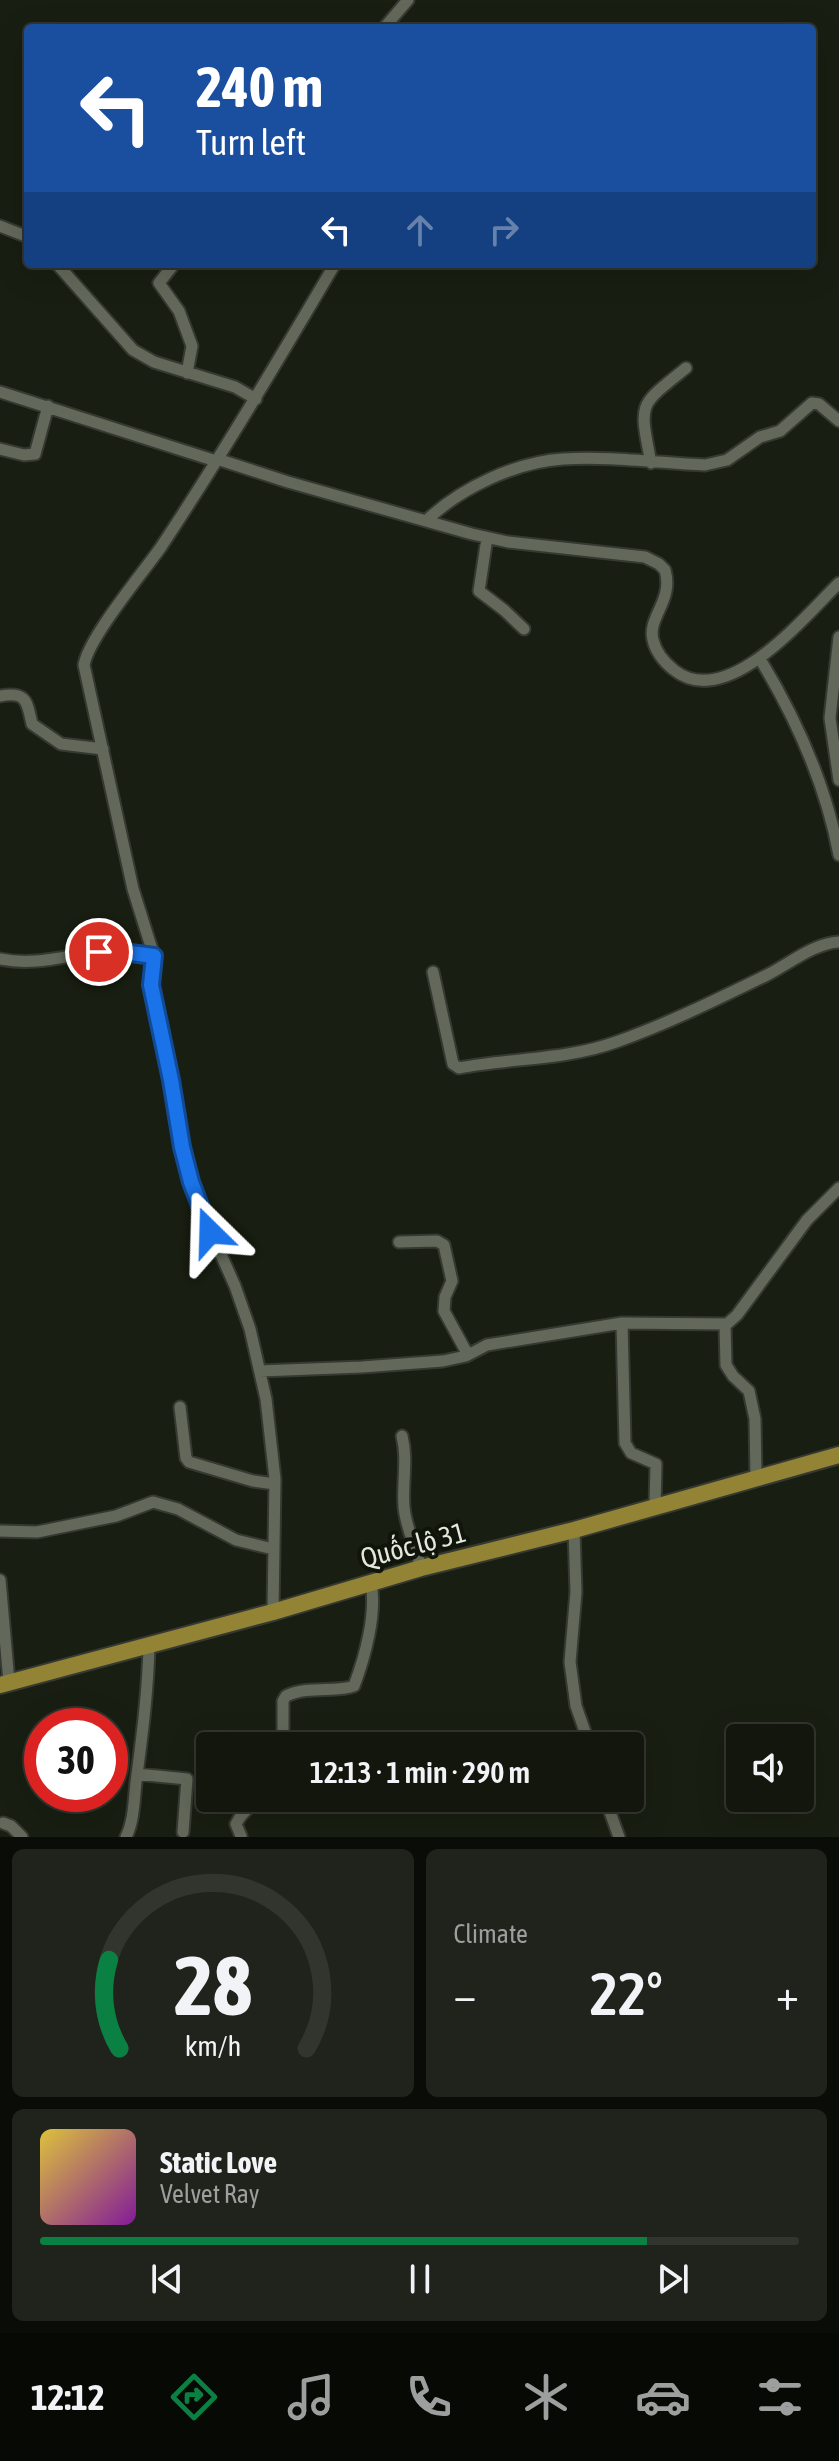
<!DOCTYPE html>
<meta charset="utf-8">
<style>
body{margin:0;font-family:"Asap Condensed",sans-serif;background:#1f231b;color:#f1f3f6;height:100vh;display:flex;flex-direction:column;font-size:30px;white-space:nowrap}
*{box-sizing:border-box;margin:0}
p{font-size:26px;color:#9c9f9d}
.icon{flex:none;width:44px;height:44px;fill:none;stroke:currentColor;stroke-width:2;stroke-linecap:round;stroke-linejoin:round}
.map{position:relative;height:1837px;overflow:hidden}
.side{display:flex;flex-direction:column;gap:12px;padding:12px;background:#0a0c07;flex:1}
.side>*{flex:none}
.guide{position:absolute;left:24px;top:24px;width:792px;height:244px;border-radius:8px;box-shadow:0 8px 32px #0002,0 0 0 2px #31352e;background:#1a4fa0;color:#fff;overflow:hidden}
.controls{position:absolute;left:726px;top:1724px;display:grid;gap:16px}
.controls a{display:grid;place-items:center;width:88px;height:88px;border-radius:8px;background:#12160d;box-shadow:0 8px 32px #0002,0 0 0 2px #31352e;font-size:40px}
.speed{position:absolute;left:24px;top:1708px;display:flex;gap:16px;font-size:40px;font-weight:700;text-align:center}
.speed>*{display:grid;place-content:center;width:104px;height:104px;border-radius:50%;background:#12160d;box-shadow:0 8px 32px #0002,0 0 0 2px #31352e;line-height:1}
.speed .limit{border:12px solid #d22;background:#fff;color:#111}
.pin{position:absolute;display:grid;place-items:center;width:68px;height:68px;color:#fff;margin:-34px;border:4px solid #fff;border-radius:50%;box-shadow:0 2px 8px #0007}
.me{position:absolute;width:88px;margin:-44px;rotate:338deg;stroke-linejoin:round;filter:drop-shadow(0 0 6px #0008)}
.turn{display:flex;align-items:center;gap:28px;height:168px;padding:0 40px;font-size:36px}
.turn .icon{width:104px;height:104px;stroke-width:2.5}
.turn b{display:block;font-size:56px;line-height:68px}
.lanes{display:flex;align-items:center;height:76px;padding:0 40px;background:#0003;justify-content:center;gap:40px;direction:ltr}
.lanes .off{opacity:.35}
.big{font-size:60px;font-weight:600;line-height:1.1}
.side .card{flex:1;display:flex;flex-direction:column;justify-content:center;gap:12px;min-width:0;padding:0 28px;border-radius:12px;background:#1f231b}
.side .dial{align-items:center;gap:0}
.dial svg{height:208px;overflow:visible;fill:none;stroke:#31352e;stroke-width:7;stroke-linecap:round;text-anchor:middle}
.dial text{fill:#f1f3f6;stroke:none}
.song{display:flex;align-items:center;gap:24px}
.cover{width:96px;height:96px;border-radius:12px;background:linear-gradient(135deg,hsl(50 70% 55%),hsl(290 70% 35%))}
.played{height:8px;border-radius:4px;background:linear-gradient(90deg,#0b8043 80%,#31352e 80%)}
.keys{display:flex;justify-content:space-around;direction:ltr}
.heat{display:flex;justify-content:space-between;align-items:center;font-size:44px;direction:ltr}
.side .tiles{flex:1;display:grid;gap:12px;grid-template-columns:1fr 1fr}
.card:last-child{grid-column:span 2}
.trip{position:absolute;left:196px;top:1732px;width:448px;height:80px;border-radius:8px;background:#12160d;box-shadow:0 8px 32px #0002,0 0 0 2px #31352e;font-weight:600;line-height:80px;text-align:center}
.tab-bar{display:flex;height:128px;justify-content:space-around;align-items:center;background:#070905;color:#9c9f9d}
.tab-bar .icon{width:56px;height:56px}
.tab-bar .active{color:#0b8043}
.tab-bar b{font-size:36px;color:#f1f3f6}
.map>svg:first-child{display:block}
</style>
<div class="map">
<svg width="839" height="1837" viewBox="0 0 839 1837">
<rect width="100%" height="100%" fill="#181e11"/>
<g fill="none" stroke-linecap="round" stroke-linejoin="round">
<g stroke="#363932" stroke-width="15">
<path id="minor" d="M384,28L408,0
M0,226L28,237
M57,264L133,350L154,362L235,387L256,399
M174,264L159,283L179,311L192,346L187,373
M0,392L216,461
M0,449L24,455L35,454L48,406
M217,459L288,482L472,534L508,542L645,557L659,564L665,570C674,601 647,617 653,640C656,653 664,662 674,670C727,712 805,616 839,583
M651,463C639,401 638,407 686,368
M426,521C460,488 516,462 563,459C609,456 659,463 705,465L727,460L760,437L780,431L812,403L819,404L839,421
M487,538L479,591L504,610L524,629
M839,637L830,718L839,780
M760,659C797,720 826,785 839,855
M0,696C27,691 27,702 32,724L61,744L103,749
M0,959C40,967 70,953 109,951C124,950 139,954 154,956
M433,972L453,1064L459,1068C511,1058 566,1060 616,1042C667,1024 718,999 767,975C789,964 814,943 839,942
M399,1242L437,1241L444,1245L452,1281L445,1297L444,1311L468,1355
M622,1323L625,1443L631,1453L656,1464L655,1506
M725,1324L726,1365L733,1376L749,1391L755,1419L756,1477
M260,1371L362,1367L443,1361L466,1356L487,1345L622,1323L727,1324L737,1315L807,1220L839,1188
M180,1407L186,1458L189,1462L253,1481L275,1484
M402,1436C408,1459 402,1483 404,1507C406,1529 416,1547 421,1568
M574,1530L576,1592L570,1662L576,1706L590,1746
M0,1531L37,1532L116,1516L153,1502L178,1509L236,1540L273,1549
M0,1580L9,1682
M273,1612L275,1479L266,1399L250,1329L235,1286L199,1205L186,1166L151,985L154,956L133,889L84,665C89,637 142,574 161,547C222,455 279,359 335,264
M283,1746V1701L286,1696C308,1685 337,1693 354,1686C365,1657 377,1613 371,1583
M137,1774L187,1779L183,1832
M605,1798L619,1837
M3,1823L11,1826L22,1837
M241,1836L236,1824C241,1813 251,1805 261,1798
M126,1837C134,1821 134,1800 136,1782C142,1737 148,1691 149,1646"/>
</g>
<g stroke="#363932" stroke-width="20">
<path id="highway" d="M0,1685L273,1612L421,1568L574,1530L839,1455"/>
</g>
<use href="#minor" stroke="#62695a" stroke-width="11"/>
<use href="#highway" stroke="#938335" stroke-width="16"/>
</g>
<g fill="none" stroke-linecap="round" stroke-linejoin="round">
<g stroke="#114b97" stroke-width="20">
<path id="route" d="M99,952L115,951L154,956L151,985L171,1080L182,1147L191,1182L210,1232"/>
</g>
<use href="#route" stroke="#1a73e8" stroke-width="14"/>
</g>
<g text-anchor="middle" dominant-baseline="central" stroke-width="8" stroke-linejoin="round" paint-order="stroke">
<g font-size="28" fill="#e3e7de" stroke="#101509">
<text transform="translate(413 1545) rotate(-15)">Quốc lộ 31</text>
</g>
</g>
</svg>
<div class="controls">
<a><svg class="icon" aria-label="sound" viewBox="0 0 24 24"><path d="M4 9h4l5-4v14l-5-4H4zM17 9q2 3 0 6"/></svg></a>
</div>
<div class="speed"><div class="limit">30</div></div>
<div class="pin" style="left:99px;top:952px;background:#d93025"><svg class="icon" aria-label="arrive" viewBox="0 0 24 24"><path d="M6 21V4h12l-3 4 3 4H6"/></svg></div>
<svg class="me" style="left:210px;top:1232px" viewBox="-20 -20 40 40"><path d="M0-17L14 15 0 8-14 15z" fill="#1a73e8" stroke="#fff" stroke-width="4"/></svg>
<div class="trip">12:13 · 1 min · 290 m</div>
<div class="guide">
<div class="turn"><svg class="icon" aria-label="left" viewBox="0 0 24 24"><path d="M17 20v-9H6M10 6l-5 5 5 5"/></svg><div><b>240 m</b>Turn left</div></div>
<div class="lanes"><svg class="icon" aria-label="left" viewBox="0 0 24 24"><path d="M17 20v-9H6M10 6l-5 5 5 5"/></svg><svg class="icon off" aria-label="ahead" viewBox="0 0 24 24"><path d="M12 20V5M6 11l6-6 6 6"/></svg><svg class="icon off" aria-label="right" viewBox="0 0 24 24"><path d="M7 20v-9h11M14 6l5 5-5 5"/></svg></div>
</div>
</div>
<section class="side">
<div class="tiles">
<div class="card dial"><svg viewBox="0 0 100 80">
<path d="M14 69A42 42 0 1 1 86 69"/>
<path d="M14 69A42 42 0 0 1 10 35" stroke="#0b8043"/>
<text x="50" y="56" font-size="32" font-weight="700">28</text>
<text x="50" y="72" font-size="11">km/h</text>
</svg></div>
<div class="card"><p>Climate</p>
<div class="heat"><a>−</a><b class="big">22°</b><a>+</a></div>
</div>
<div class="card">
<div class="song"><i class="cover"></i><div><b>Static Love</b><p>Velvet Ray</p></div></div>
<div class="played"></div>
<div class="keys"><svg class="icon" aria-label="previous" viewBox="0 0 24 24"><path d="M18 5L8 12l10 7zM5 5v14"/></svg><svg class="icon" aria-label="pause" viewBox="0 0 24 24"><path d="M8 5v14M16 5v14"/></svg><svg class="icon" aria-label="next" viewBox="0 0 24 24"><path d="M6 5l10 7-10 7zM19 5v14"/></svg></div>
</div>
</div>
</section>
<nav class="tab-bar">
<b>12:12</b>
<svg class="icon active" aria-label="directions" viewBox="0 0 24 24"><path d="M12 3l9 9-9 9-9-9zM9 14v-3h6M13 9l2 2-2 2"/></svg>
<svg class="icon" aria-label="music" viewBox="0 0 24 24"><path d="M9 18V5l10-2v13"/><circle cx="6" cy="18" r="3"/><circle cx="16" cy="16" r="3"/></svg>
<svg class="icon" aria-label="phone" viewBox="0 0 24 24"><path d="M5 4h4l2 5-3 2q2 4 5 5l2-3 5 2v4C11 20 4 13 5 4z"/></svg>
<svg class="icon" aria-label="climate" viewBox="0 0 24 24"><path d="M12 3v18M4 7l16 10M4 17L20 7"/></svg>
<svg class="icon" aria-label="car" viewBox="0 0 24 24"><path d="M5 17H2v-5l4-1 3-4h7l3 4 3 1v5h-3M9 17h6M6 11h13"/><circle cx="7" cy="17" r="2"/><circle cx="17" cy="17" r="2"/></svg>
<svg class="icon" aria-label="filters" viewBox="0 0 24 24"><path d="M4 7h16M4 17h16"/><circle cx="9" cy="7" r="2"/><circle cx="15" cy="17" r="2"/></svg>
</nav>
